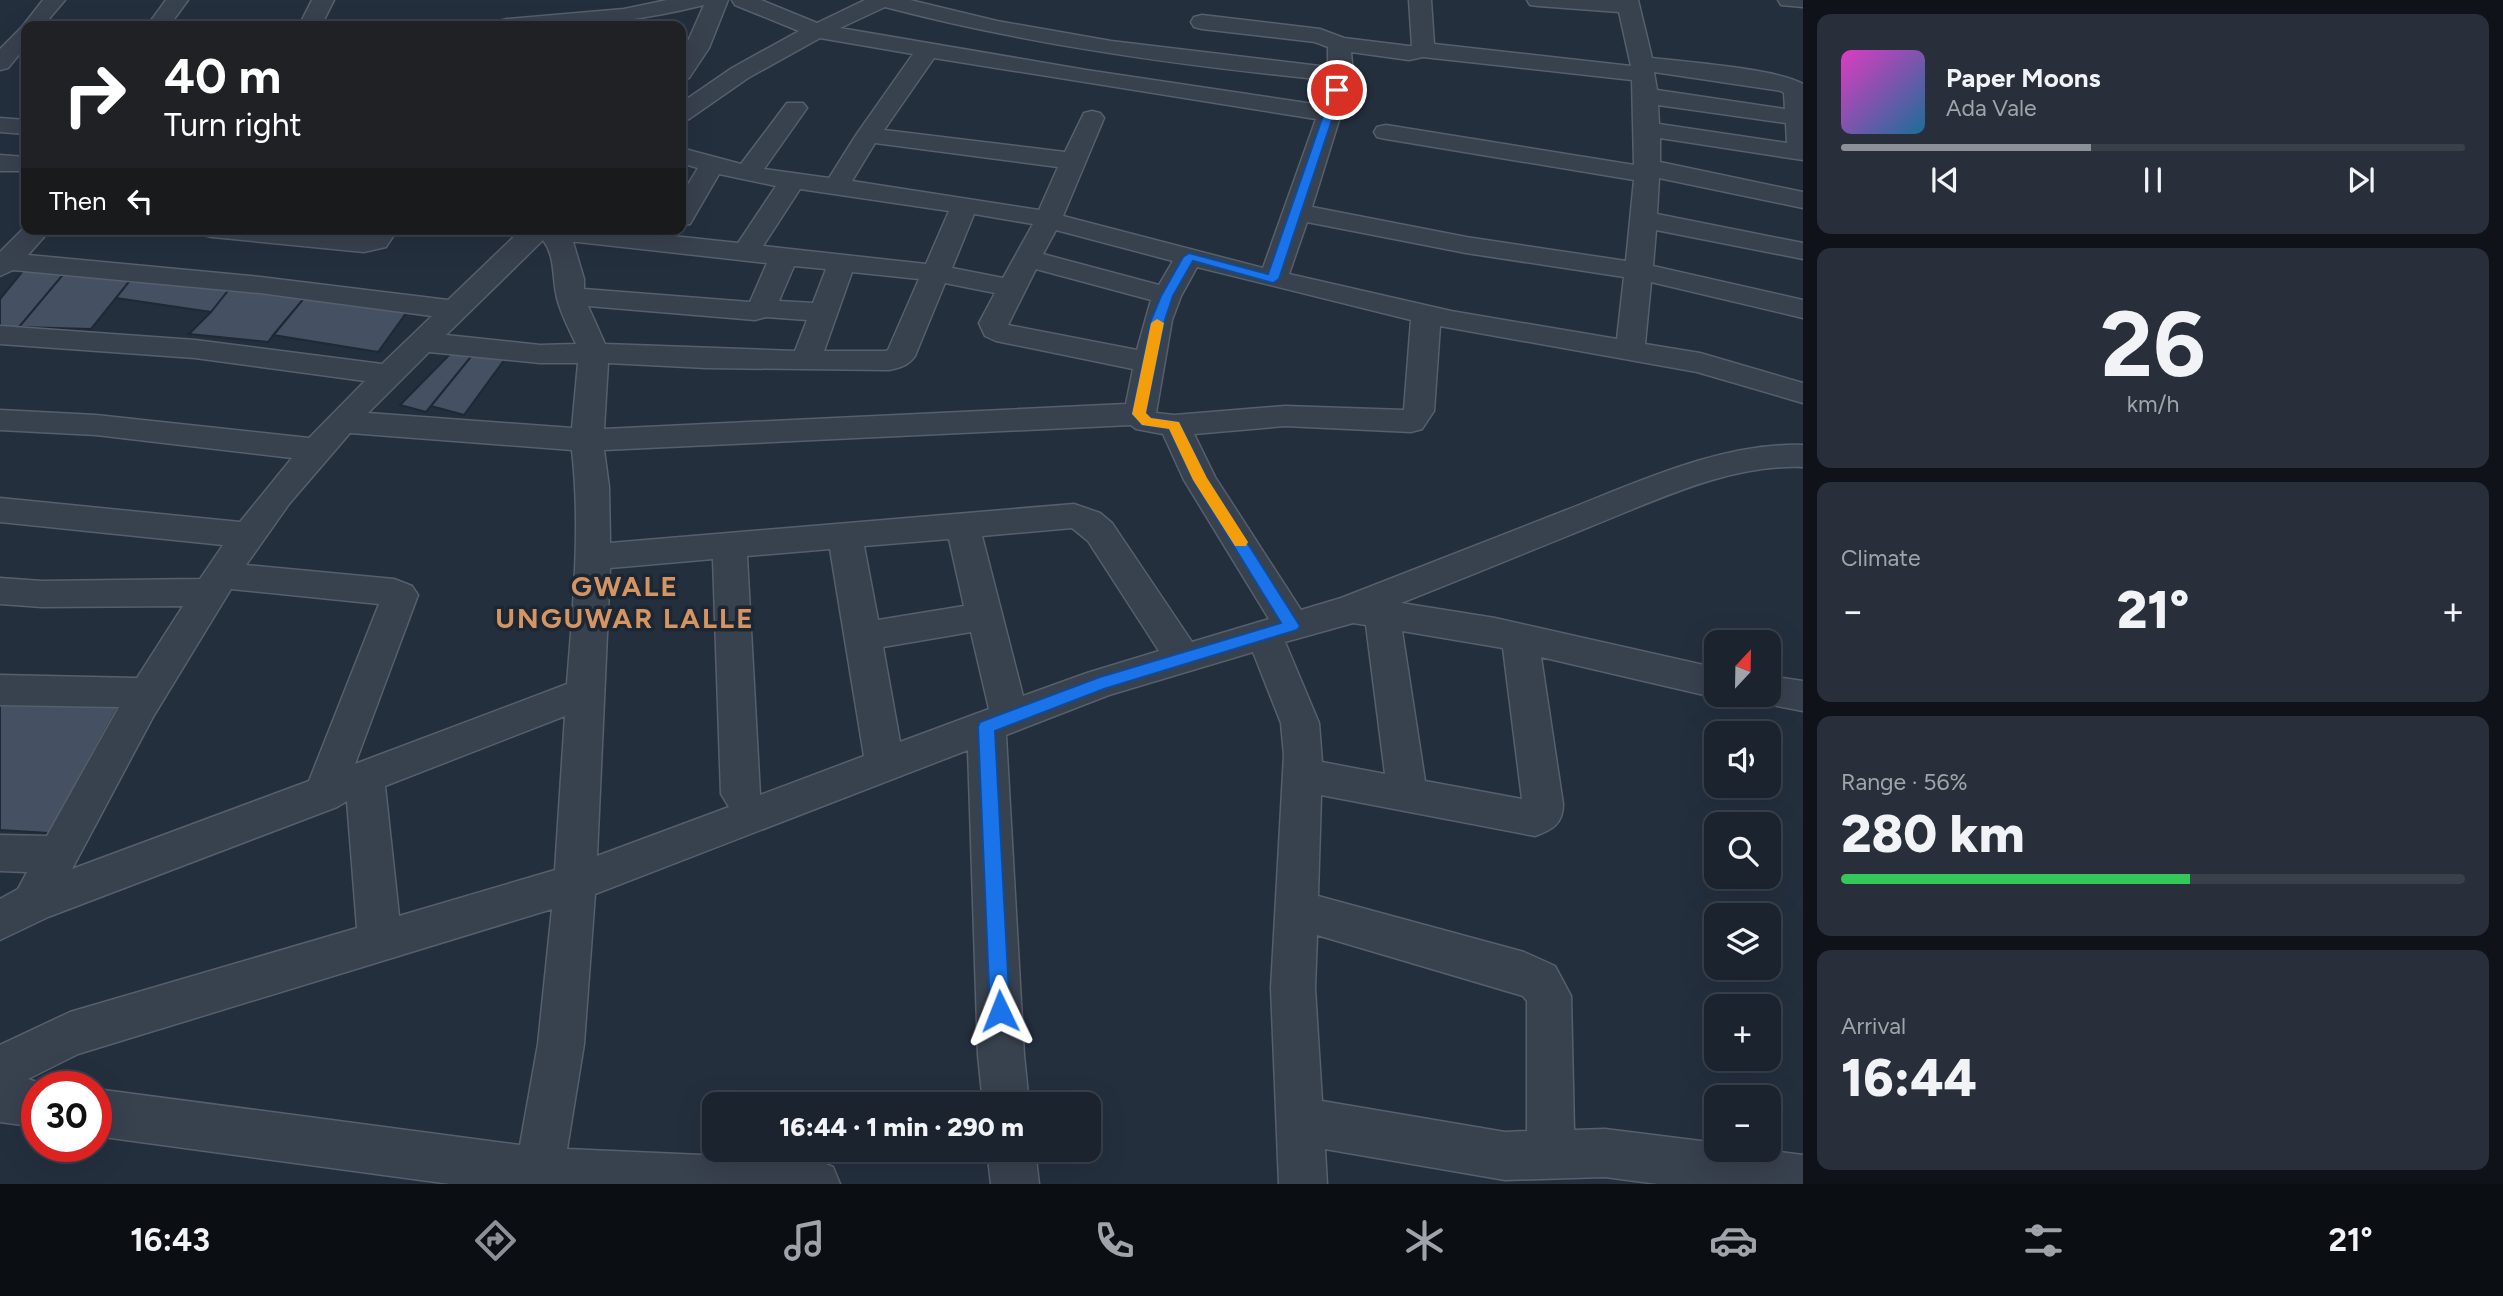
<!DOCTYPE html>
<meta charset="utf-8">
<style>
body{margin:0;font-family:Figtree,sans-serif;background:#282f3a;color:#f1f3f6;height:100vh;display:flex;flex-direction:column;font-size:26px;white-space:nowrap}
*{box-sizing:border-box;margin:0}
p{font-size:23px;color:#a0a4aa}
.icon{flex:none;width:38px;height:38px;fill:none;stroke:currentColor;stroke-width:2;stroke-linecap:round;stroke-linejoin:round}
.map{position:relative;flex:1;overflow:hidden}
.drawer{display:flex;flex-direction:column;gap:14px;padding:14px;background:#0f1319;width:700px}
.drawer>*{flex:none}
.banner{position:absolute;left:21px;top:21px;width:665px;height:214px;border-radius:14px;box-shadow:0 7px 28px #0002,0 0 0 2px #39404a;background:#202124;color:#fff;overflow:hidden}
.needle{width:46px;rotate:22deg}
.fabs{position:absolute;left:1704px;top:630px;display:grid;gap:14px}
.fabs a{display:grid;place-items:center;width:77px;height:77px;border-radius:14px;background:#1b232e;box-shadow:0 7px 28px #0002,0 0 0 2px #39404a;font-size:35px}
.speed{position:absolute;left:21px;top:1071px;display:flex;gap:14px;font-size:35px;font-weight:700;text-align:center}
.speed>*{display:grid;place-content:center;width:91px;height:91px;border-radius:50%;background:#1b232e;box-shadow:0 7px 28px #0002,0 0 0 2px #39404a;line-height:1}
.speed .limit{border:10px solid #d22;background:#fff;color:#111}
.pin{position:absolute;display:grid;place-items:center;width:60px;height:60px;color:#fff;margin:-30px;border:4px solid #fff;border-radius:50%;box-shadow:0 2px 7px #0007}
.me{position:absolute;width:77px;margin:-38px;rotate:358deg;stroke-linejoin:round;filter:drop-shadow(0 0 5px #0008)}
.turn{display:flex;align-items:center;gap:24px;height:147px;padding:0 28px;font-size:32px}
.turn .icon{width:91px;height:91px;stroke-width:2.5}
.turn b{display:block;font-size:49px;line-height:60px}
.then{display:flex;align-items:center;height:66px;padding:0 28px;background:#0003;gap:14px;font-size:26px}
.big{font-size:52px;font-weight:800;line-height:1.1}
.drawer .widget{flex:1;display:flex;flex-direction:column;justify-content:center;gap:10px;min-width:0;padding:0 24px;border-radius:14px;background:#282f3a}
.drawer .dial{align-items:center;gap:0}
.dial b{font-size:91px;line-height:1}
.song{display:flex;align-items:center;gap:21px}
.cover{width:84px;height:84px;border-radius:10px;background:linear-gradient(135deg,hsl(310 70% 55%),hsl(200 70% 35%))}
.played{height:7px;border-radius:4px;background:linear-gradient(90deg,#8c9099 40%,#39404a 40%)}
.keys{display:flex;justify-content:space-around;direction:ltr}
.heat{display:flex;justify-content:space-between;align-items:center;font-size:38px;direction:ltr}
.charge{height:10px;border-radius:5px;background:linear-gradient(90deg,#34c759 56%,#39404a 0)}
.trip{position:absolute;left:702px;top:1092px;width:399px;height:70px;border-radius:14px;background:#1b232e;box-shadow:0 7px 28px #0002,0 0 0 2px #39404a;font-weight:800;line-height:70px;text-align:center}
.tabs{display:flex;height:112px;justify-content:space-around;align-items:center;background:#0b0e12;color:#a0a4aa}
.tabs .icon{width:49px;height:49px}
.tabs .selected{color:#8c9099}
.tabs b{font-size:32px;color:#f1f3f6}
main{display:flex;flex:1;min-height:0}
.map>svg:first-child{display:block}
</style>
<main>
<div class="map">
<svg width="1803" height="1184" viewBox="0 0 1803 1184">
<rect width="100%" height="100%" fill="#242f3e"/>
<path fill="#455162" stroke="#1f2835" stroke-width="2" d="M296,229H377L373,236Z
M26,267L66,271L19,327H0V299Z
M66,271L132,278L91,329L19,327Z
M132,278L230,288L211,312L116,298Z
M230,288L305,297L268,342L189,334L211,312Z
M305,297L409,309L378,352L273,335Z
M455,349L474,353L426,412L400,405Z
M474,353L507,356L464,415L431,406Z
M0,694L122,700L49,833L0,830Z"/>
<g fill="none" stroke-linecap="round" stroke-linejoin="round">
<g stroke="#565f6c" stroke-width="3">
<path id="minor" d="M43,0H65L43,26H26V46L8,68L0,70V49L22,27Z
M166,0H188L169,26H147Z
M312,0H334L321,26H299Z
M667,0H728L709,48L689,78L681,80V57L704,5C636,22 566,29 496,26L499,21L507,19L624,9Z
M732,0H761L817,23L865,0H910L997,21L1111,41L1328,67V47L1315,42L1202,29L1194,27L1191,22L1194,17L1202,15L1320,29L1344,38L1409,46H1412L1409,0H1431L1434,44L1631,66L1619,12L1538,6L1530,5L1527,0H1638L1652,58C1686,62 1778,69 1803,84V160L1660,138V162L1803,192V208L1659,178L1657,214L1803,243V259L1656,230L1653,266L1803,300V318L1651,282L1645,344L1700,353L1803,383V403L1697,372L1440,326L1434,411L1422,429L1411,432L1285,426L1194,434L1215,477L1301,610L1341,598C1415,569 1489,540 1564,511C1638,482 1723,442 1803,445V467C1729,464 1657,500 1589,527C1526,553 1464,578 1401,603L1495,618L1717,668V695H1726L1717,698L1541,657L1563,804C1563,824 1552,830 1535,836L1321,795L1318,896L1524,952L1555,966L1571,996L1574,1130L1605,1129L1717,1143V1150H1765L1803,1155V1184H1658L1605,1177L1505,1180L1325,1149L1327,1184H1279L1271,988L1284,755L1281,723L1253,652L1109,695L1006,735L1024,1055L1029,1104H983L978,1055L968,750L595,894L584,1044L567,1149L816,1160L833,1167L840,1184H450L96,1136V1089L520,1145L538,1044L552,909L78,1054L28,1079L52,1087H37V1127L0,1122V1045L70,1012L357,928L347,801L337,807L48,917L0,940V899L18,889L27,872L0,871V835L47,836L119,707L0,705V675L137,678L183,606L42,607L0,604V578L42,581L200,579L223,545L0,522V498L240,522L292,458L96,435L0,430V410L96,415L309,438L365,381L195,358L0,344V326L195,340L382,364L432,316L260,293L13,270L0,276V252L26,226V229H51L28,255L260,277L448,300L522,229H608L738,243L776,186L719,174L690,224L681,226V196L698,168L681,163V148L741,164L787,103H803L807,108L764,169L829,178L856,135L913,54L820,38L748,78L689,119L681,121V103L732,68L799,31L735,5ZM885,7C1030,45 1177,65 1326,80L1320,105L1086,70L840,28ZM1351,52L1409,60L1423,57L1632,80L1634,165L1386,125L1377,127L1374,132L1377,137L1386,139L1634,180L1626,261L1466,237L1312,207L1353,75ZM934,58L1316,119L1263,268L1063,216L1104,118L1100,113L1092,111L1084,113L1065,152L884,130ZM1654,72L1781,91L1784,93L1785,109L1657,90ZM1658,105L1786,123L1787,143L1659,124ZM875,143L1058,167L1039,210L852,181ZM800,189L949,211L926,264L763,246ZM974,214L1033,224L1003,278L952,268ZM1307,222L1466,253L1624,277L1617,339L1451,311L1289,274ZM1056,230L1173,261L1159,285L1043,254ZM543,240C556,257 552,279 557,298C561,314 569,329 576,344L540,345L446,335ZM573,242H578L767,263L750,302L584,289V279ZM794,266L826,269L813,303L779,301ZM1197,267L1411,320L1404,410L1285,406L1174,415L1156,413L1172,320L1181,296ZM1036,269L1151,300L1137,350L1008,325ZM852,272L919,279L888,350L885,351H824ZM945,283L995,293L979,323L985,336L996,341L1133,369L1126,404L604,429L608,363L706,368L889,370C900,368 909,365 915,356ZM588,306L755,320L766,317L807,320L795,351L605,344ZM429,352L540,363H578L572,428L368,413ZM1131,425L1136,429L1163,434L1184,480L1269,619L1192,642L1112,523L1100,513L1074,504L610,543L609,487L604,450ZM350,433L572,450C581,528 573,606 567,684L355,764L418,595L412,586L394,579L246,565L289,504ZM1072,528L1088,541L1159,651L1087,673L1023,696L982,536ZM949,539L964,606L878,620L864,546ZM830,549L864,756L760,795L747,556ZM713,559L721,794L729,807L597,856L610,568ZM231,589L379,604L309,781L72,869L153,717ZM1353,623L1366,625L1385,774L1322,762L1319,723L1285,642ZM1402,631L1503,648L1522,799L1425,781ZM971,632L989,709L900,742L883,647ZM565,716L555,870L399,916L385,786ZM1317,935L1523,996L1527,1001V1131L1505,1132L1322,1101L1315,988Z
M1778,0H1803V7L1781,5Z
M0,118L26,120V134L0,132Z
M0,155L26,157V171H0Z
M199,229H296L364,236L372,229H398L386,247L364,252L212,237L203,235Z
M1769,676L1803,681V711L1756,702L1752,695H1769Z
M987,1150H1035L1039,1184H991Z"/>
</g>
<use href="#minor" fill="#38414e" fill-rule="evenodd"/>
</g>
<path fill="#1a73e8" stroke="#114b97" stroke-width="2" d="M1337,87L1342,90L1279,279L1273,283L1193,261L1173,296L1165,320L1146,413L1151,418L1179,422L1207,479L1300,626L1297,630L1104,689L995,731L1010,1011L1007,1018L1000,1021L993,1018L990,1011L978,727L980,722L1100,677L1281,623L1193,480L1169,429L1142,425L1132,414L1151,320L1161,296L1183,257L1189,253L1268,274L1332,90Z"/>
<path fill="#f59e0b" d="M1157,319L1164,323L1146,413L1151,418L1179,422L1207,478L1248,542L1246,546H1235L1193,480L1169,429L1142,425L1132,414L1151,323Z"/>
<g text-anchor="middle" dominant-baseline="central" stroke-width="7" stroke-linejoin="round" paint-order="stroke">
<g font-size="28" font-weight="bold" letter-spacing="2" fill="#d59563" stroke="#1d2633">
<text x="625" y="586">GWALE<tspan x="625" dy="32">UNGUWAR LALLE</tspan></text>
</g>
</g>
</svg>
<div class="fabs">
<a><svg class="needle" viewBox="-14 -14 28 28"><path d="M0-13l5 13h-10z" fill="#e53935"/><path d="M0 13l5-13h-10z" fill="#a0a4aa"/></svg></a>
<a><svg class="icon" aria-label="sound" viewBox="0 0 24 24"><path d="M4 9h4l5-4v14l-5-4H4zM17 9q2 3 0 6"/></svg></a>
<a><svg class="icon" aria-label="search" viewBox="0 0 24 24"><circle cx="10" cy="10" r="6"/><path d="M15 15l6 6"/></svg></a>
<a><svg class="icon" aria-label="layers" viewBox="0 0 24 24"><path d="M12 4l9 5-9 5-9-5zM3 14l9 5 9-5"/></svg></a>
<a>+</a>
<a>−</a>
</div>
<div class="speed"><div class="limit">30</div></div>
<div class="pin" style="left:1337px;top:90px;background:#d93025"><svg class="icon" aria-label="arrive" viewBox="0 0 24 24"><path d="M6 21V4h12l-3 4 3 4H6"/></svg></div>
<svg class="me" style="left:1000px;top:1011px" viewBox="-20 -20 40 40"><path d="M0-17L14 15 0 8-14 15z" fill="#1a73e8" stroke="#fff" stroke-width="4"/></svg>
<div class="trip">16:44 · 1 min · 290 m</div>
<div class="banner">
<div class="turn"><svg class="icon" aria-label="right" viewBox="0 0 24 24"><path d="M7 20v-9h11M14 6l5 5-5 5"/></svg><div><b>40 m</b>Turn right</div></div>
<div class="then">Then<svg class="icon" aria-label="left" viewBox="0 0 24 24"><path d="M17 20v-9H6M10 6l-5 5 5 5"/></svg></div>
</div>
</div>
<section class="drawer">
<div class="widget">
<div class="song"><i class="cover"></i><div><b>Paper Moons</b><p>Ada Vale</p></div></div>
<div class="played"></div>
<div class="keys"><svg class="icon" aria-label="previous" viewBox="0 0 24 24"><path d="M18 5L8 12l10 7zM5 5v14"/></svg><svg class="icon" aria-label="pause" viewBox="0 0 24 24"><path d="M8 5v14M16 5v14"/></svg><svg class="icon" aria-label="next" viewBox="0 0 24 24"><path d="M6 5l10 7-10 7zM19 5v14"/></svg></div>
</div>
<div class="widget dial"><b>26</b><p>km/h</p></div>
<div class="widget"><p>Climate</p>
<div class="heat"><a>−</a><b class="big">21°</b><a>+</a></div>
</div>
<div class="widget"><p>Range · 56%</p><b class="big">280 km</b><div class="charge"></div></div>
<div class="widget"><p>Arrival</p><b class="big">16:44</b></div>
</section>
</main>
<nav class="tabs">
<b>16:43</b>
<svg class="icon selected" aria-label="directions" viewBox="0 0 24 24"><path d="M12 3l9 9-9 9-9-9zM9 14v-3h6M13 9l2 2-2 2"/></svg>
<svg class="icon" aria-label="music" viewBox="0 0 24 24"><path d="M9 18V5l10-2v13"/><circle cx="6" cy="18" r="3"/><circle cx="16" cy="16" r="3"/></svg>
<svg class="icon" aria-label="phone" viewBox="0 0 24 24"><path d="M5 4h4l2 5-3 2q2 4 5 5l2-3 5 2v4C11 20 4 13 5 4z"/></svg>
<svg class="icon" aria-label="climate" viewBox="0 0 24 24"><path d="M12 3v18M4 7l16 10M4 17L20 7"/></svg>
<svg class="icon" aria-label="car" viewBox="0 0 24 24"><path d="M5 17H2v-5l4-1 3-4h7l3 4 3 1v5h-3M9 17h6M6 11h13"/><circle cx="7" cy="17" r="2"/><circle cx="17" cy="17" r="2"/></svg>
<svg class="icon" aria-label="filters" viewBox="0 0 24 24"><path d="M4 7h16M4 17h16"/><circle cx="9" cy="7" r="2"/><circle cx="15" cy="17" r="2"/></svg>
<b>21°</b>
</nav>
